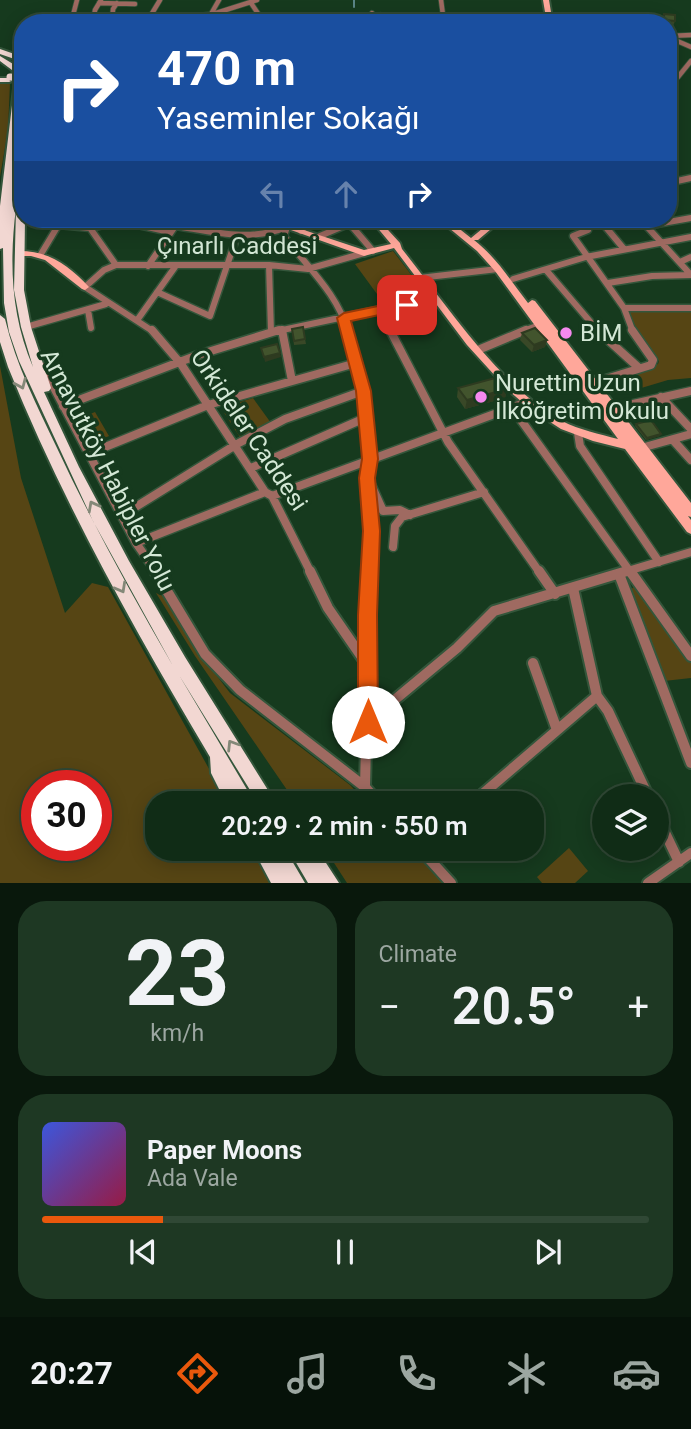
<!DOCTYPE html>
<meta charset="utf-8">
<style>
body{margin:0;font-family:Roboto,sans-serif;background:#1e3823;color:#f1f3f6;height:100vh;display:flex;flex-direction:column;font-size:26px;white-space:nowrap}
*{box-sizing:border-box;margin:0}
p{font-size:23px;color:#9ca7a1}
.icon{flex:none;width:38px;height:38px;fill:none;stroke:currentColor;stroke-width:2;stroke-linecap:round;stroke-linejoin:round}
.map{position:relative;height:883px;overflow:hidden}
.side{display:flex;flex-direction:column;gap:18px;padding:18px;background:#09180c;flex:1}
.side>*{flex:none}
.hud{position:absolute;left:14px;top:14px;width:663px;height:214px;border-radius:28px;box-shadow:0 4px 18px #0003,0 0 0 2px #304835;background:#1a4fa0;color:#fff;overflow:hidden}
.buttons{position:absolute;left:592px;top:784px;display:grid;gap:14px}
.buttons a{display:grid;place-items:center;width:77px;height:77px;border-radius:50%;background:#102c16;box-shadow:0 4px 18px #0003,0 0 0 2px #304835;font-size:35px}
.speed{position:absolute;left:21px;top:770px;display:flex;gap:14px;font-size:35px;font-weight:700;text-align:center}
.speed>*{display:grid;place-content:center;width:91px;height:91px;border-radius:50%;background:#102c16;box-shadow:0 4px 18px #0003,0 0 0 2px #304835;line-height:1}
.speed .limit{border:10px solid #d22;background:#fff;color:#111}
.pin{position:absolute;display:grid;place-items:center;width:60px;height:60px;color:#fff;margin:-30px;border-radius:14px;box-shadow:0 4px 10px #0006}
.me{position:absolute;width:77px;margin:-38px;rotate:0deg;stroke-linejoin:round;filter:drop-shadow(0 0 5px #0008)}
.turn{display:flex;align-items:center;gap:24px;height:147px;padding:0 28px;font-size:32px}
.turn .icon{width:91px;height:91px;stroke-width:2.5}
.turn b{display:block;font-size:49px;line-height:60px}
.lanes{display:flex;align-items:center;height:66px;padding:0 28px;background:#0003;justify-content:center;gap:35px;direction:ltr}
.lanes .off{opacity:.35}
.big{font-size:52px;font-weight:600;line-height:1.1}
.side .card{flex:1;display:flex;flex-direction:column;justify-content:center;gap:10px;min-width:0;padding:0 24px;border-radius:28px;background:#1e3823}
.side .dial{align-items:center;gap:0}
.dial b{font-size:91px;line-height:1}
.song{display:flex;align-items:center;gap:21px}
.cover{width:84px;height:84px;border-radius:10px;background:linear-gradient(135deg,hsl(230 70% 55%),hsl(340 70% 35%))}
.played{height:7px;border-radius:4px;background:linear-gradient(90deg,#ea580c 20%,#304835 20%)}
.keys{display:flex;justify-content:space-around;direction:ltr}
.heat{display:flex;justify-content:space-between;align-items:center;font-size:38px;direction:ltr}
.side .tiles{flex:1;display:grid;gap:18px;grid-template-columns:1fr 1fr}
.card:last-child{grid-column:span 2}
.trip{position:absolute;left:145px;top:791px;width:399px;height:70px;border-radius:28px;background:#102c16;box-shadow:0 4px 18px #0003,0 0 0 2px #304835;font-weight:600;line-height:70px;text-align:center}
.tabs{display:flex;height:112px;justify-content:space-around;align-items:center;background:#061209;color:#9ca7a1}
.tabs .icon{width:49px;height:49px}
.tabs .selected{color:#ea580c}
.tabs b{font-size:32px;color:#f1f3f6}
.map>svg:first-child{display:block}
</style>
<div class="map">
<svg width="691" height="883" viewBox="0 0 691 883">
<rect width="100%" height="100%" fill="#163a1e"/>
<path fill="#564514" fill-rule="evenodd" d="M0,82L10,83L8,130L0,177Z
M393,251L426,294L385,305L355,264Z
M656,309L691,310V378L668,380L638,389L626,374L658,364L659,361L631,327L626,311Z
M0,366L21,478L65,613L92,583L108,587L228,803H158V849H253L270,883H0ZM37,786H96V845H37Z
M253,398L271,423L241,439L221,408Z
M95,412L109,436L91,444L78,419Z
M634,587L691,660V678L664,681L628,591Z
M156,593L165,597L194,646L230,693L350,785L367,803H296L195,656Z
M569,848L588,871L575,883H542L537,877Z
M325,849H411L444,883H347Z"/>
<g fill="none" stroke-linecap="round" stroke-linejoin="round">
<path stroke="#5a8586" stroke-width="2" d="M354,0V7"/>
<g stroke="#34563b" stroke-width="6">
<path id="minor-far3" d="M441,0L444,23
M99,3L135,4
M251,3L259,15L258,23
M211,14L219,0
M153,18L151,15L160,0
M135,22L213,14L257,0
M71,23L77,0
M93,23L95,10L101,0
M112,23L113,9L117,3
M365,23L372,13
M377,23L381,15
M669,36L691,35
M668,37L691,47
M678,77L691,61
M668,93L674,102"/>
</g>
<g stroke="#34563b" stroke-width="9">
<path id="minor-far2" d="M668,183L691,178
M599,219L624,249
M640,219L691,275
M349,223L373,251
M59,225L90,228L120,221L170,232
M176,226C214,232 250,242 287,227
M646,226L691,218
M287,227L284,236C307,267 338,294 348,332
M90,228L116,265
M588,230L573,236L624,308H691
M301,231L312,219
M320,236L360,219
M41,254L62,219
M680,262L691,257
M269,265L271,332
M148,266L180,219
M546,270L599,332
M419,278L498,269
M513,279L586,257L691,237
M608,283L652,276L691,275
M157,292L210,316L237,236
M624,308L633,332
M88,310L91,328
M381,312L391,332
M138,319L175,267
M26,327L106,304
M154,332L85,287L104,270L116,265H269L308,269L364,253
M273,332L434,298
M521,332L539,325"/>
</g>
<g stroke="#34563b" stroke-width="11">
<path id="minor-far1" d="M152,330L181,364L265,492L272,496L311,573
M282,330L292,381
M347,330L363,391L370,459L367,478L371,531L370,573
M390,330L448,442L540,573
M597,330L639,368
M478,350L526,330
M43,367L136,543L157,573
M593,383L651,365L653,360L632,330
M661,397L691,429
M63,406L198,355L279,330
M513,409L631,573
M611,409L691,391
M578,433L580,446L659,562
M673,440L691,460
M641,448L691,434
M88,454L208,405L356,363
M251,468L365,418
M369,480L383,511L400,510L410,515
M272,496L527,402
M121,516L237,444L285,419L363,391
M136,543L265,492
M393,547L395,526L402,517L484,492
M621,573L691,552"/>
</g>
<g stroke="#34563b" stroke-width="14">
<path id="minor" d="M155,571L205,654L240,690L365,787L379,803
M310,571L328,608L368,666
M539,571L555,594
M630,571L691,656
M619,574L691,763
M573,588L597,696L608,711L648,796
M533,663L557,730
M368,722L457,648L494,611L627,571
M365,787L370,571
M472,803L597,696
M656,814L679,862
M420,849L451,883
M648,883L691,853"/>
</g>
<g stroke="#34563b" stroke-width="4">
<path id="major" d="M543,0H549L551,12L545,23H539L545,12Z
M19,185H23V189H19Z
M260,219H271L364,250L391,244L370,219H378L400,243L402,249C447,305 498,385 562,421C580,430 599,434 618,439L495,271L477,251L438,219H447L471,238L494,219H503L478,240H474C496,257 511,281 528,303L532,300L535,301L691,503V517L688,516L691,520V534L687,532L625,449L593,441L561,429L530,409L508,390L467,345L394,248L364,256Z
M19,251C50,251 69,266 89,287L85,290L82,289L45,260L31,256H16L15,254Z"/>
</g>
<g stroke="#34563b" stroke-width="4">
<path id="highway" d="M0,49L23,57V62L0,54Z
M0,56L18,67L23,80L14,164L19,129L23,127V161L17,207L23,205V219H25L24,290L31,327L51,388L49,391L44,392L79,467L129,561L185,657L276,803H258L179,675L255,803H226L211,773L210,757C135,631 63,503 8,367L0,342V315L5,319C16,365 37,406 57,448C92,523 132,595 173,666L93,521L19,361L9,332L4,303L3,248L0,249V206L15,80L12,70L0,61ZM16,208L14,290L21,327L33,367C11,316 9,263 16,208Z
M0,78H10L14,80L10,82H0Z
M253,849H285L305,883H271Z
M288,849H317L339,883H308Z"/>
</g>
<use href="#minor-far3" stroke="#9f6a61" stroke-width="4.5"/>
<use href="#minor-far2" stroke="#9f6a61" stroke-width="6"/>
<use href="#minor-far1" stroke="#9f6a61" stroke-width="8"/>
<use href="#minor" stroke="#9f6a61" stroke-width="10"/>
<use href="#major" fill="#ffa79a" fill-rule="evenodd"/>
<use href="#highway" fill="#f2d7d2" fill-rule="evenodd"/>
<g stroke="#34563b" stroke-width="9" stroke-linecap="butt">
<path id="highway-bridge" d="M10,77L23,78"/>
</g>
<use href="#highway-bridge" stroke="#f2d7d2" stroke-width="7"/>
</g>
<path fill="#394827" d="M664,14L675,21L672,29H668V23H662Z
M292,329L305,339L306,344L294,345Z
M522,333L547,340L545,347L532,352L520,340Z
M458,388L507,389L505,398L465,409L457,397Z
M636,424L661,434L660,436L646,440L635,426Z"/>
<path fill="#2e3b20" d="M474,219H480V221L474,223Z
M547,340L545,347L532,352L534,345Z
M280,353L281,357L265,362L264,357Z
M507,389L505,398L465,409L467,400Z
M661,434L660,436L646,440L647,438Z"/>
<path fill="#42542d" stroke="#2e3b20" stroke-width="2" d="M664,14L675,15V21L664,20Z
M303,327L305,339L294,341L292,329Z
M535,328L547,340L534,345L522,333Z
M277,344L280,353L264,357L261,348Z
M499,377L507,389L467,400L458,388Z
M651,420L661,434L647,438L636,424Z"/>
<defs><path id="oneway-chevron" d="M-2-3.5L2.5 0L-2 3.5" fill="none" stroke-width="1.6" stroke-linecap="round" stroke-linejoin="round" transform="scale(1.75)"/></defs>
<g stroke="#848878">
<use href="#oneway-chevron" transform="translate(21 384) rotate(67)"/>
<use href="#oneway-chevron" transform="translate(93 506) rotate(-118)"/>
<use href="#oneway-chevron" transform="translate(121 588) rotate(61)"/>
<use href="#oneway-chevron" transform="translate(232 745) rotate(-122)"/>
</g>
<path fill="#ea580c" stroke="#983908" stroke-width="2" d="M407,300L412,301V308L351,321L371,391L378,459L375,478L380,531L377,615L378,722L375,729L368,732L361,729L358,722V615L363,531L359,478L362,459L356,391L337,318L344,313Z"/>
<g fill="#f589ef" stroke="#163a1e" stroke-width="2.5">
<circle cx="566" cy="333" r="7"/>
<circle cx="481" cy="397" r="7"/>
</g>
<g text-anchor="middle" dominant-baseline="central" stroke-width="7" stroke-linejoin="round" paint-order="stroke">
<g font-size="24" fill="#d4e8d6" stroke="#163a1e">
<text x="237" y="246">Çınarlı Caddesi</text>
<text transform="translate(249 430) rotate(56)">Orkideler Caddesi</text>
<text transform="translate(108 470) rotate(63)">Arnavutköy Habipler Yolu</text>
</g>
<g font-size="24" fill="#d4e8d6" stroke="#163a1e" text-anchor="start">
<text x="580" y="333">BİM</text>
<text x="495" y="383">Nurettin Uzun<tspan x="495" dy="28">İlköğretim Okulu</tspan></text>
</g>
</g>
</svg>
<div class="buttons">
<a><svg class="icon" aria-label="layers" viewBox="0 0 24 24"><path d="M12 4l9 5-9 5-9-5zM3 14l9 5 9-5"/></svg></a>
</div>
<div class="speed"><div class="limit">30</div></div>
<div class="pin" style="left:407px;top:305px;background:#d93025"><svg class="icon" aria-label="arrive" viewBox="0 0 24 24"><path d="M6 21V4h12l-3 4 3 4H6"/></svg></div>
<svg class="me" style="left:368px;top:722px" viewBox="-20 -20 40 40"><circle r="19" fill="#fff"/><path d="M0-13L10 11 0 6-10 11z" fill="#ea580c"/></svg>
<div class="trip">20:29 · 2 min · 550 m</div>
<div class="hud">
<div class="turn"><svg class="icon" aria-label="right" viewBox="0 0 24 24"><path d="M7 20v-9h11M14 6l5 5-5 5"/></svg><div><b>470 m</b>Yaseminler Sokağı</div></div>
<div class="lanes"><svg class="icon off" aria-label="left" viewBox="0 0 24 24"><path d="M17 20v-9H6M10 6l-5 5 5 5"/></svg><svg class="icon off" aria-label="ahead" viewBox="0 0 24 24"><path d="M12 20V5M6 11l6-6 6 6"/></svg><svg class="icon" aria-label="right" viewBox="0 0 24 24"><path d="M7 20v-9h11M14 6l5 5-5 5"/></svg></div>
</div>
</div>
<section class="side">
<div class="tiles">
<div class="card dial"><b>23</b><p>km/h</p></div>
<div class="card"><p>Climate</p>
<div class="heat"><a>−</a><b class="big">20.5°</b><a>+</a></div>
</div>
<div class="card">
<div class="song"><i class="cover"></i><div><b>Paper Moons</b><p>Ada Vale</p></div></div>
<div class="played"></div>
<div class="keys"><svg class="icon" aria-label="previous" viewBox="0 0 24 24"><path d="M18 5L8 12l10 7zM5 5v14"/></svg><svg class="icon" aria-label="pause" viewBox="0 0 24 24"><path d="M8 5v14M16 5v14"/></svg><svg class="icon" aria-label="next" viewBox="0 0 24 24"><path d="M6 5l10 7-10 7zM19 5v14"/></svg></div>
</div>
</div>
</section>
<nav class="tabs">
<b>20:27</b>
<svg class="icon selected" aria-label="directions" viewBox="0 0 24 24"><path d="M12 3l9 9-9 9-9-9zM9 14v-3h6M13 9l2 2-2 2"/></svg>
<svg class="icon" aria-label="music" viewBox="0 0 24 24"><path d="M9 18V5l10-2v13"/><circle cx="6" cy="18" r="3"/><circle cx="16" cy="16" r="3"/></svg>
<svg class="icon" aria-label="phone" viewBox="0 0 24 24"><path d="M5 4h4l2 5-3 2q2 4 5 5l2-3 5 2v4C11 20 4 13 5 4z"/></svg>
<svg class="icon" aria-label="climate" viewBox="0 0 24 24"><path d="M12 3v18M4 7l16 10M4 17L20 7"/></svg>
<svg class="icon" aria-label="car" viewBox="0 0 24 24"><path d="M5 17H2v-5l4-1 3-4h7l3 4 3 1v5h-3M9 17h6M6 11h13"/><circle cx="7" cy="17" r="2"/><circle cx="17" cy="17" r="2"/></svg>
</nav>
